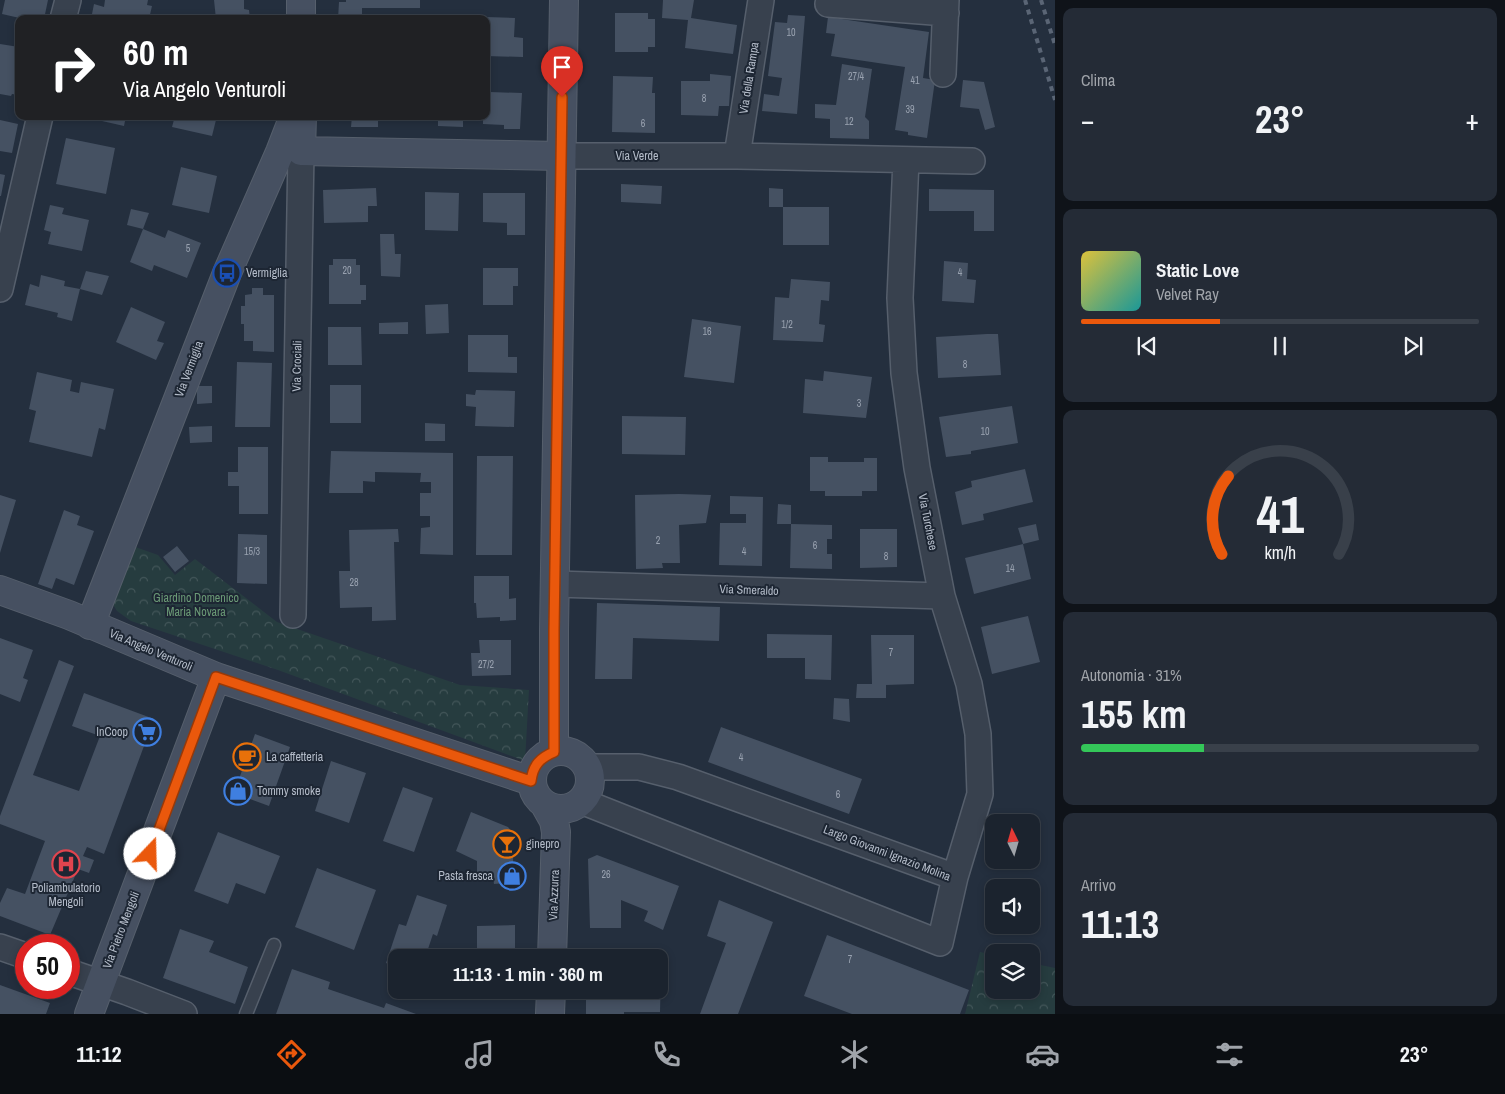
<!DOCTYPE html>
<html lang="it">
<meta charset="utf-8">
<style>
body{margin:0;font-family:"Archivo Narrow",sans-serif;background:#242b36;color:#f1f3f6;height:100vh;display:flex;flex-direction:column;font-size:19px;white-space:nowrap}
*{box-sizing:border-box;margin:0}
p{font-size:16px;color:#a0a4aa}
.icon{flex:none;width:28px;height:28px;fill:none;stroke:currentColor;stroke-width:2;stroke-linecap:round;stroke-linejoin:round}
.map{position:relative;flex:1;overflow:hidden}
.details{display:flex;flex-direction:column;gap:8px;padding:8px;background:#0f1319;width:450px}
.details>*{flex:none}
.hud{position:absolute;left:15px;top:15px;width:475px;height:105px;border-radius:10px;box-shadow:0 2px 8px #0003,0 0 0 1px #39404a;background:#202124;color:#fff;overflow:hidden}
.needle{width:32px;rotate:355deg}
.fabs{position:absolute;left:985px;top:814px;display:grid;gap:10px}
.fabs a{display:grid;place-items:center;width:55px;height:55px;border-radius:10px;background:#1b232e;box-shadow:0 2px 8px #0003,0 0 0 1px #39404a;font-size:25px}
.speed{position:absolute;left:15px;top:934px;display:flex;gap:10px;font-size:25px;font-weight:700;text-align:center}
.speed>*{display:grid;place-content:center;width:65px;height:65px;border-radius:50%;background:#1b232e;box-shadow:0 2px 8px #0003,0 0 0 1px #39404a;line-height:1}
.speed .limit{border:8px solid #d22;background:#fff;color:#111}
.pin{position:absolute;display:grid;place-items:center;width:42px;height:42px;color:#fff;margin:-51px -21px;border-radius:50% 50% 50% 0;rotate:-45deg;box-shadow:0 0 5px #0007}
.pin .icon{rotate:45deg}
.me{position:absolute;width:55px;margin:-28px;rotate:21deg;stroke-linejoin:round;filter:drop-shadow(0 0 4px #0008)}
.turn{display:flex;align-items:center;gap:18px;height:105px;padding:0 25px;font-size:22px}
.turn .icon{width:65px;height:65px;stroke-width:2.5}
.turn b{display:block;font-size:35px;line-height:42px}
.big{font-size:38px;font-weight:700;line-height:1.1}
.details .card{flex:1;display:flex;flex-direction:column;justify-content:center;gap:8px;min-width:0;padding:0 18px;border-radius:10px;background:#242b36}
.details .dial{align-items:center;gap:0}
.dial svg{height:130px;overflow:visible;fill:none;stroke:#39404a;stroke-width:7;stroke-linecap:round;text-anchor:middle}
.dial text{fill:#f1f3f6;stroke:none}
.song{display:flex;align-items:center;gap:15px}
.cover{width:60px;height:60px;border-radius:8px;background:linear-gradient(135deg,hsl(50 70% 55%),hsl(180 70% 35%))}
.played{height:5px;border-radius:2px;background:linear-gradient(90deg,#ea580c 35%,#39404a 35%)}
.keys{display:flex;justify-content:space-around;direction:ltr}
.heat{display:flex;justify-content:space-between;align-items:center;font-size:28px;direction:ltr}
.charge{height:8px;border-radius:4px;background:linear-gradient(90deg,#34c759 31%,#39404a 0)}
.trip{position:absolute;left:388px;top:949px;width:280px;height:50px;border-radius:10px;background:#1b232e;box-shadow:0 2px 8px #0003,0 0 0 1px #39404a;font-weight:700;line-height:50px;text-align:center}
.dock{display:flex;height:80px;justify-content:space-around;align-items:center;background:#0b0e12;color:#a0a4aa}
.dock .icon{width:35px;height:35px}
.dock .on{color:#ea580c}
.dock b{font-size:22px;color:#f1f3f6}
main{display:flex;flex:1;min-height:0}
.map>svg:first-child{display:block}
</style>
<main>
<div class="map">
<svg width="1055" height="1014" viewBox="0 0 1055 1014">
<defs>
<pattern id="park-crowns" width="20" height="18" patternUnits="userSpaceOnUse" patternTransform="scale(1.25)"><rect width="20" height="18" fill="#263c3f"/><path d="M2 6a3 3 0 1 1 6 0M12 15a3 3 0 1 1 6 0" fill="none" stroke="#435659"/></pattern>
</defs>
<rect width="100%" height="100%" fill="#242f3e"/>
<path fill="url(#park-crowns)" d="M124,543L158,555L175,575L195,559L277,622L460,685L529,690L525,761L278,670L131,621L117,611L106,593Z
M980,952L994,955V990H1031V963L1055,968V1014H965Z"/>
<path fill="#455162" d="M5,0H48L44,19H24L2,14Z
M105,0H148L147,5L152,6L149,19H91L94,4L104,7Z
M214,0H244V9L249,10L250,19H216Z
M346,0H420V8H362V19H338L339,2H346Z
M663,0H694L691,18L737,25L733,54L685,48L688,20L662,18Z
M615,13H648V19H655V47H648V52H615Z
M788,15L805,16L797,114L762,111L764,94L779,96L782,78L768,76L775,22L787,23Z
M486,17L515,18L514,37L523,38V57L486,56Z
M828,17L929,32L923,78L935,80L927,138L908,135V132L895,130L905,67L831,56L835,34L826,33Z
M0,44L19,47V95L12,94L11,96L0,94Z
M842,64L872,69L865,117L869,121V139L830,138V119L815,118V104L836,105Z
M710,74L731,76L729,106H719L718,116L681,115V81H710Z
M613,76L653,77L652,93H655V133L612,132Z
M486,77H490V92L522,93L520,129H504V125L483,124V116H486Z
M963,80L984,82L995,127L985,130L979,109L960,107Z
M80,116H126L124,126Z
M175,116H217L212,136L172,127Z
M352,116H378V127H351Z
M438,116H463V127L438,126Z
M0,120L18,124L12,153L0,151Z
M66,138L115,148L106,194L56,184Z
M181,167L217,176L209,213L172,205Z
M0,174L5,175L1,196H0Z
M621,184L662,186L661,204L621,202Z
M376,188L377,206H368V222L324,223L323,190Z
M769,188L783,189V207H829V245H783V207H769Z
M929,189L994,190V231H974V211H929Z
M425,192L459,193L458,231L425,230Z
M483,193H525V235H507V223L483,222Z
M50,205L64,208L62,214L89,220L82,251L48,244L51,232L44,230Z
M131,209L149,213L143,229L165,238L168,230L201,243L187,278L154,265L152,271L130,262L143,229L127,225Z
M380,234H394L395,254H401L400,277L381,276Z
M333,259H356V265H360V285H366V300H361V304H329V265H333Z
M944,261L968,263L967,279L976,280L974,303L942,301Z
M483,268H518V286H513V305H483Z
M86,271L109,276L102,295L80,289Z
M41,275L65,281L64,286L80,289L72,321L57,317L58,313L25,305L30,284L39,287Z
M791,279L830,282L829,301L821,300L819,324L825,325L823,342L773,340L775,297L789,298Z
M252,288H263V295H274V352L253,351V341H244V324H241V306H245V295L252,294Z
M448,304L449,333L426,334L425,305Z
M131,307L165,322L157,341L164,343L156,360L116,342Z
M692,319L741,326L734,383L684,377Z
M408,322V334H379V323Z
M328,327H361L362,365H328Z
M987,334H998L1001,375L938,378L936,337Z
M468,335H508V357H517V373L468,372Z
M237,362L272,363L270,427H235Z
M824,371L872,377L866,418L803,413L805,379L823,381Z
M37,372L72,380L70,391L79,393L81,382L114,389L105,430L99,428L92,457L29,442L36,411L29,409Z
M330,385H361V423H330Z
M197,386H212V403L197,404Z
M476,390L515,391L514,427L475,426L476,407L466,406V394L475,395Z
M1012,406L1018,443L971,451V454L946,457L939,417Z
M622,416L686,417L685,455L622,454Z
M425,423L445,424V441H425Z
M212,426V442L190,443L189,427Z
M238,447H268V514H239V486H228V472H238Z
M331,451L453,453V555L420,554L421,528L430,527V516H420V493H431V482H420L421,473L375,472V482L363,481V493H329Z
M477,456H513L512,555H476Z
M810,457H828V462H864V458H877V491H862V496H825V491H810Z
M1025,469L1033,502L983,514L984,520L962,525L955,492L972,487L971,481Z
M679,494L711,495L706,523L679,525L680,563H662L663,568L636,569L635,495Z
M0,495L16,500L0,553Z
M730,496L763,497L762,566L719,565L720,523H746V514H730Z
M778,504L791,505V524H777Z
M64,510L80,516L77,525L94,531L74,585L56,578L52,589L38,584Z
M791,524L832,525V539H827V554H832V569L790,568Z
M1036,524L1039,540L1023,544L1018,528Z
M398,529L399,542H394L396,620L372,621V607L340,608L339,571H350L349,530Z
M860,529H897V567L860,568Z
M238,534L267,535V584L237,583Z
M1023,544L1031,579L974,594L965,558Z
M177,546L189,561L175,572L163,557Z
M474,576H509V599L516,598V620L500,621V617L477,618L476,603H474Z
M597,603L720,607L719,641L633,638L632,679H595Z
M1028,616L1040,662L992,674L981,627Z
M767,634L832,635L831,680L805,679V658H767Z
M871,635H914V684L886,685V698H856L857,684H872Z
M0,638L33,650L23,678L28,680L20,702L0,694Z
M479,640H511V675L472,676L471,653H480Z
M59,660L74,666L33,775L79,791L100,736L72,726L84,693L154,719L104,854L87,847L83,856L94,860L89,873L78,869L50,935L0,916V903L7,888L25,894L45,841L0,824V816Z
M834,698L849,699L850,722L833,719Z
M721,727L862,779L849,814L708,762Z
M255,734L290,747L269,806L234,793Z
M331,761L366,773L349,823L315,811Z
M403,787L433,798L414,852L383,841Z
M471,812L508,827L512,832L514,882L494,884L493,877L477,880V861L456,851Z
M218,832L280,856L265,894L236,883L228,904L194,891Z
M597,855L679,886L663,930L644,921L648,911L621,900V928H590L588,859Z
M317,868L376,890L354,950L295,927Z
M417,895L447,905L437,936L433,934L425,958H396V967L386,963L399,924L406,926Z
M719,900L773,922L738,1014H700L726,943L707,936Z
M515,925V951H510V958H470V948H477V926Z
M180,929L214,941L209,952L248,967L235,1004L163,978Z
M827,935L969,990L960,1014H852L804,996Z
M292,969L330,982L328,989L384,1008L386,1003L416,1014H276Z
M659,970H661L660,1012H624V1014H586V990H659Z
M0,985L50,1003L46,1014H0Z"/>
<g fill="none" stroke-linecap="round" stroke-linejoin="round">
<g stroke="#565f6c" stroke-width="15">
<path id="lane" d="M246,1014L274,945"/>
</g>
<g stroke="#565f6c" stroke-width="28">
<path id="street" d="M828,4L946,13
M63,19L68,0
M943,74L946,0
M561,156H737L972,161
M737,156L761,0
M906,160L900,298L904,373L917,468L942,596L969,684L978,734L980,794L955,877
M0,289L40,116
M556,584L942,596
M293,615L301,151
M581,801L940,943L955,877L678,777L639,767H587
M0,947L26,956
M69,972L127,992L184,1014"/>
</g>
<g stroke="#565f6c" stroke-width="30">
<path id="secondary" d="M301,0V19
M302,116L301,151L561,156
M0,590L69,615L216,677L531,781
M90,625L227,273L280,152L294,116
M532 780a29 29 0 1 1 58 0a29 29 0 1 1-58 0Z
M554,751V631L564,0
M545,805L554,821L556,832L552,958
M89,1014L216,677
M550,1014L551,990"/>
</g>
<use href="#lane" stroke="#38414e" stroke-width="12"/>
<use href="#street" stroke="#38414e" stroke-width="25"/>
<use href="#secondary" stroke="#465061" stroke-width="28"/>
<path stroke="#5a6575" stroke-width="4" stroke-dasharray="5 5" stroke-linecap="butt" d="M1025,0L1055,100
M1041,0L1055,45"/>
</g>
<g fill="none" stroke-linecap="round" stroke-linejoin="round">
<g stroke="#983908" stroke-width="12">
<path id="route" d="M150,854L216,677L531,781C533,765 540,758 554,752V631L562,97"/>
</g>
<use href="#route" stroke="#ea580c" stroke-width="9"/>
</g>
<defs>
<g id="bus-ring" transform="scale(1.4375)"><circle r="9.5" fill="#1d2633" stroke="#1a4fb4" stroke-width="1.5"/><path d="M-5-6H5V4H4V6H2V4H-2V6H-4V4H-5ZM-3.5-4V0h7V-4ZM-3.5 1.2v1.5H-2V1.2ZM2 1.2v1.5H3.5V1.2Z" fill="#1a4fb4"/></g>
<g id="supermarket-ring" transform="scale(1.4375)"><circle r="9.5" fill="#1d2633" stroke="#3f7fe0" stroke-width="1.5"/><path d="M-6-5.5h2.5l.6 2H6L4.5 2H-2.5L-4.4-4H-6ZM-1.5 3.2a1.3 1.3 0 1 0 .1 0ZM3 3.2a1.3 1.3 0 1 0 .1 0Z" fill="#3f7fe0"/></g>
<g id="cafe-ring" transform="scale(1.4375)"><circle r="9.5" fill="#1d2633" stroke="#e8710a" stroke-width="1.5"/><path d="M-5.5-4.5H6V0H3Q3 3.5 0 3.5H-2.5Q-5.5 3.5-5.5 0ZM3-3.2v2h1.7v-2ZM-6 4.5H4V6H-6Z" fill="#e8710a"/></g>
<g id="shop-ring" transform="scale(1.4375)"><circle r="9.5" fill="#1d2633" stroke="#3f7fe0" stroke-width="1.5"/><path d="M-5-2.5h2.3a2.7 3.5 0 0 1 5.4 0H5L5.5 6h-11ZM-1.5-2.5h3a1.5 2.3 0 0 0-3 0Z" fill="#3f7fe0"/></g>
<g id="bar-ring" transform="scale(1.4375)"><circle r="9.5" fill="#1d2633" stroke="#e8710a" stroke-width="1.5"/><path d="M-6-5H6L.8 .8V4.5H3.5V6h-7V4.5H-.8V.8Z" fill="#e8710a"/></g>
<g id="hospital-ring" transform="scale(1.4375)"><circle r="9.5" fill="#1d2633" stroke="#e0444e" stroke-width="1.5"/><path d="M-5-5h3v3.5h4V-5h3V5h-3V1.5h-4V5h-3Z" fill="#e0444e"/></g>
</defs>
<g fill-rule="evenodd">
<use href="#bus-ring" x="227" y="273"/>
<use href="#supermarket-ring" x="147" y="732"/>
<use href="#cafe-ring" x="247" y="757"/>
<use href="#shop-ring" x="238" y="791"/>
<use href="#bar-ring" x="507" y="844"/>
<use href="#hospital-ring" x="66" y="864"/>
<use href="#shop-ring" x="512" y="876"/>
</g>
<g text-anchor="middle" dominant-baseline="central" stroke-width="4" stroke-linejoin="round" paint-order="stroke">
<g font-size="10" fill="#98a1af">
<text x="791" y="32">10</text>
<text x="856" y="76">27/4</text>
<text x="915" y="80">41</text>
<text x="704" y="98">8</text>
<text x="910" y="109">39</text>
<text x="849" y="121">12</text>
<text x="643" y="123">6</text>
<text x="188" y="248">5</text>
<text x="347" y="270">20</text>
<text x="960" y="272">4</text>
<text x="787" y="324">1/2</text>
<text x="707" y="331">16</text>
<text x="965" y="364">8</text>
<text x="859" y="403">3</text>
<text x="985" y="431">10</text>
<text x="658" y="540">2</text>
<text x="815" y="545">6</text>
<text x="252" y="551">15/3</text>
<text x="744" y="551">4</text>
<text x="886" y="556">8</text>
<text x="1010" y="568">14</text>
<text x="354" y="582">28</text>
<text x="891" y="652">7</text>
<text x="486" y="664">27/2</text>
<text x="741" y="757">4</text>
<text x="838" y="794">6</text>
<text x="606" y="874">26</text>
<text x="850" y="959">7</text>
</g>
<g font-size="12" fill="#b4bcc9" stroke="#1d2633">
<text transform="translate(749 78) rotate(-81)">Via della Rampa</text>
<text x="637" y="156">Via Verde</text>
<text transform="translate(297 366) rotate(-89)">Via Crociali</text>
<text transform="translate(189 369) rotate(-69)">Via Vermiglia</text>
<text transform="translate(928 522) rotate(79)">Via Turchese</text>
<text transform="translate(749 590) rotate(2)">Via Smeraldo</text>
<text transform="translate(151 650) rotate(23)">Via Angelo Venturoli</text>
<text transform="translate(887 853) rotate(21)">Largo Giovanni Ignazio Molina</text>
<text transform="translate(554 895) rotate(-88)">Via Azzurra</text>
<text transform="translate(121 930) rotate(-69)">Via Pietro Mengoli</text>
</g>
<g font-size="12" fill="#b4bcc9" stroke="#1d2633" text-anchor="start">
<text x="246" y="273">Vermiglia</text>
<text x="128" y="732" text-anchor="end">InCoop</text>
<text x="266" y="757">La caffetteria</text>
<text x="257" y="791">Tommy smoke</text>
<text x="526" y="844">ginepro</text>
<text x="493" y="876" text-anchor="end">Pasta fresca</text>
<text x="66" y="888" text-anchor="middle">Poliambulatorio<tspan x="66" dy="14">Mengoli</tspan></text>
</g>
<g font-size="12" fill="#6b9a76" stroke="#1d2633">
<text x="196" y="598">Giardino Domenico<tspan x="196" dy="14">Maria Novara</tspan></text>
</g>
</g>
</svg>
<div class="fabs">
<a><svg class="needle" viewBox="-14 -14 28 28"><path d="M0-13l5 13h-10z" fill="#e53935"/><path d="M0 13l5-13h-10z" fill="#a0a4aa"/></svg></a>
<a><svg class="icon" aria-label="sound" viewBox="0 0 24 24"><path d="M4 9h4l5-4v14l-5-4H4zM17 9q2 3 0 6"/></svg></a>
<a><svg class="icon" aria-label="layers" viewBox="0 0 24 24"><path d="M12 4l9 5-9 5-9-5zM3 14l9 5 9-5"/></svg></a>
</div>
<div class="speed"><div class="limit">50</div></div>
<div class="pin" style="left:562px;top:97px;background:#d93025"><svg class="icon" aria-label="arrive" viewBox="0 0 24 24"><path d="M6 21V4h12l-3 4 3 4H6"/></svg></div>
<svg class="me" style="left:150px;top:854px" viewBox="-20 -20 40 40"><circle r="19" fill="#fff"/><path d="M0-13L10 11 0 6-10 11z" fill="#ea580c"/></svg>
<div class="trip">11:13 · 1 min · 360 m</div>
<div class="hud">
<div class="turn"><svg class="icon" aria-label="right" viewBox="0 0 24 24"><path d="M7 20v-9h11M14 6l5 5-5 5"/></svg><div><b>60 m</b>Via Angelo Venturoli</div></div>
</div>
</div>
<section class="details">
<div class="card"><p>Clima</p>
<div class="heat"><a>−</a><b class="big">23°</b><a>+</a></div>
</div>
<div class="card">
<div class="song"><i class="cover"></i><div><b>Static Love</b><p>Velvet Ray</p></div></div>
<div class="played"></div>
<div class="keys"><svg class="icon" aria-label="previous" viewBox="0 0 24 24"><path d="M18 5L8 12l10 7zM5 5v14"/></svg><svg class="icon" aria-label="pause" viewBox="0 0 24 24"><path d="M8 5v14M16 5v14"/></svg><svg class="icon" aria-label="next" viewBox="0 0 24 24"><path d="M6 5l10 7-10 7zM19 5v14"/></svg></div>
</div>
<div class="card dial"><svg viewBox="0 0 100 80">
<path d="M14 69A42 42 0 1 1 86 69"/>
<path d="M14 69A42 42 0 0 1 18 21" stroke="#ea580c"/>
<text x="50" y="56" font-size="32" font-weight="700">41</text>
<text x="50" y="72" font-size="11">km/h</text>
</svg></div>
<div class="card"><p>Autonomia · 31%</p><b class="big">155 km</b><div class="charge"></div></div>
<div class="card"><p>Arrivo</p><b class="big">11:13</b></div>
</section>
</main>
<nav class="dock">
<b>11:12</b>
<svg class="icon on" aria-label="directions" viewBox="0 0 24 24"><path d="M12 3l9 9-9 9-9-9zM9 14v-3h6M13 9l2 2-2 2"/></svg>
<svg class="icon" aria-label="music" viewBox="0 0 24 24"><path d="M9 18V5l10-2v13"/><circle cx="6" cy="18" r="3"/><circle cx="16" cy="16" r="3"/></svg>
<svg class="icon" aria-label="phone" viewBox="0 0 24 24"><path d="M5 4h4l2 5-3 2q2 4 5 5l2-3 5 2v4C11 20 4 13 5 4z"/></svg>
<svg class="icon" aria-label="climate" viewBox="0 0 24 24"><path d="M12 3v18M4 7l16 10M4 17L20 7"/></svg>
<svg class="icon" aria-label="car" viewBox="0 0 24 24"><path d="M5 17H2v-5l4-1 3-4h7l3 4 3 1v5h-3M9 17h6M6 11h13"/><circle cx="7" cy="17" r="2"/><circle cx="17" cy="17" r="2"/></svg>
<svg class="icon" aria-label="filters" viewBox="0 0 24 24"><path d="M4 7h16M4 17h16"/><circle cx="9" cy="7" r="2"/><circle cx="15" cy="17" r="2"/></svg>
<b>23°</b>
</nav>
